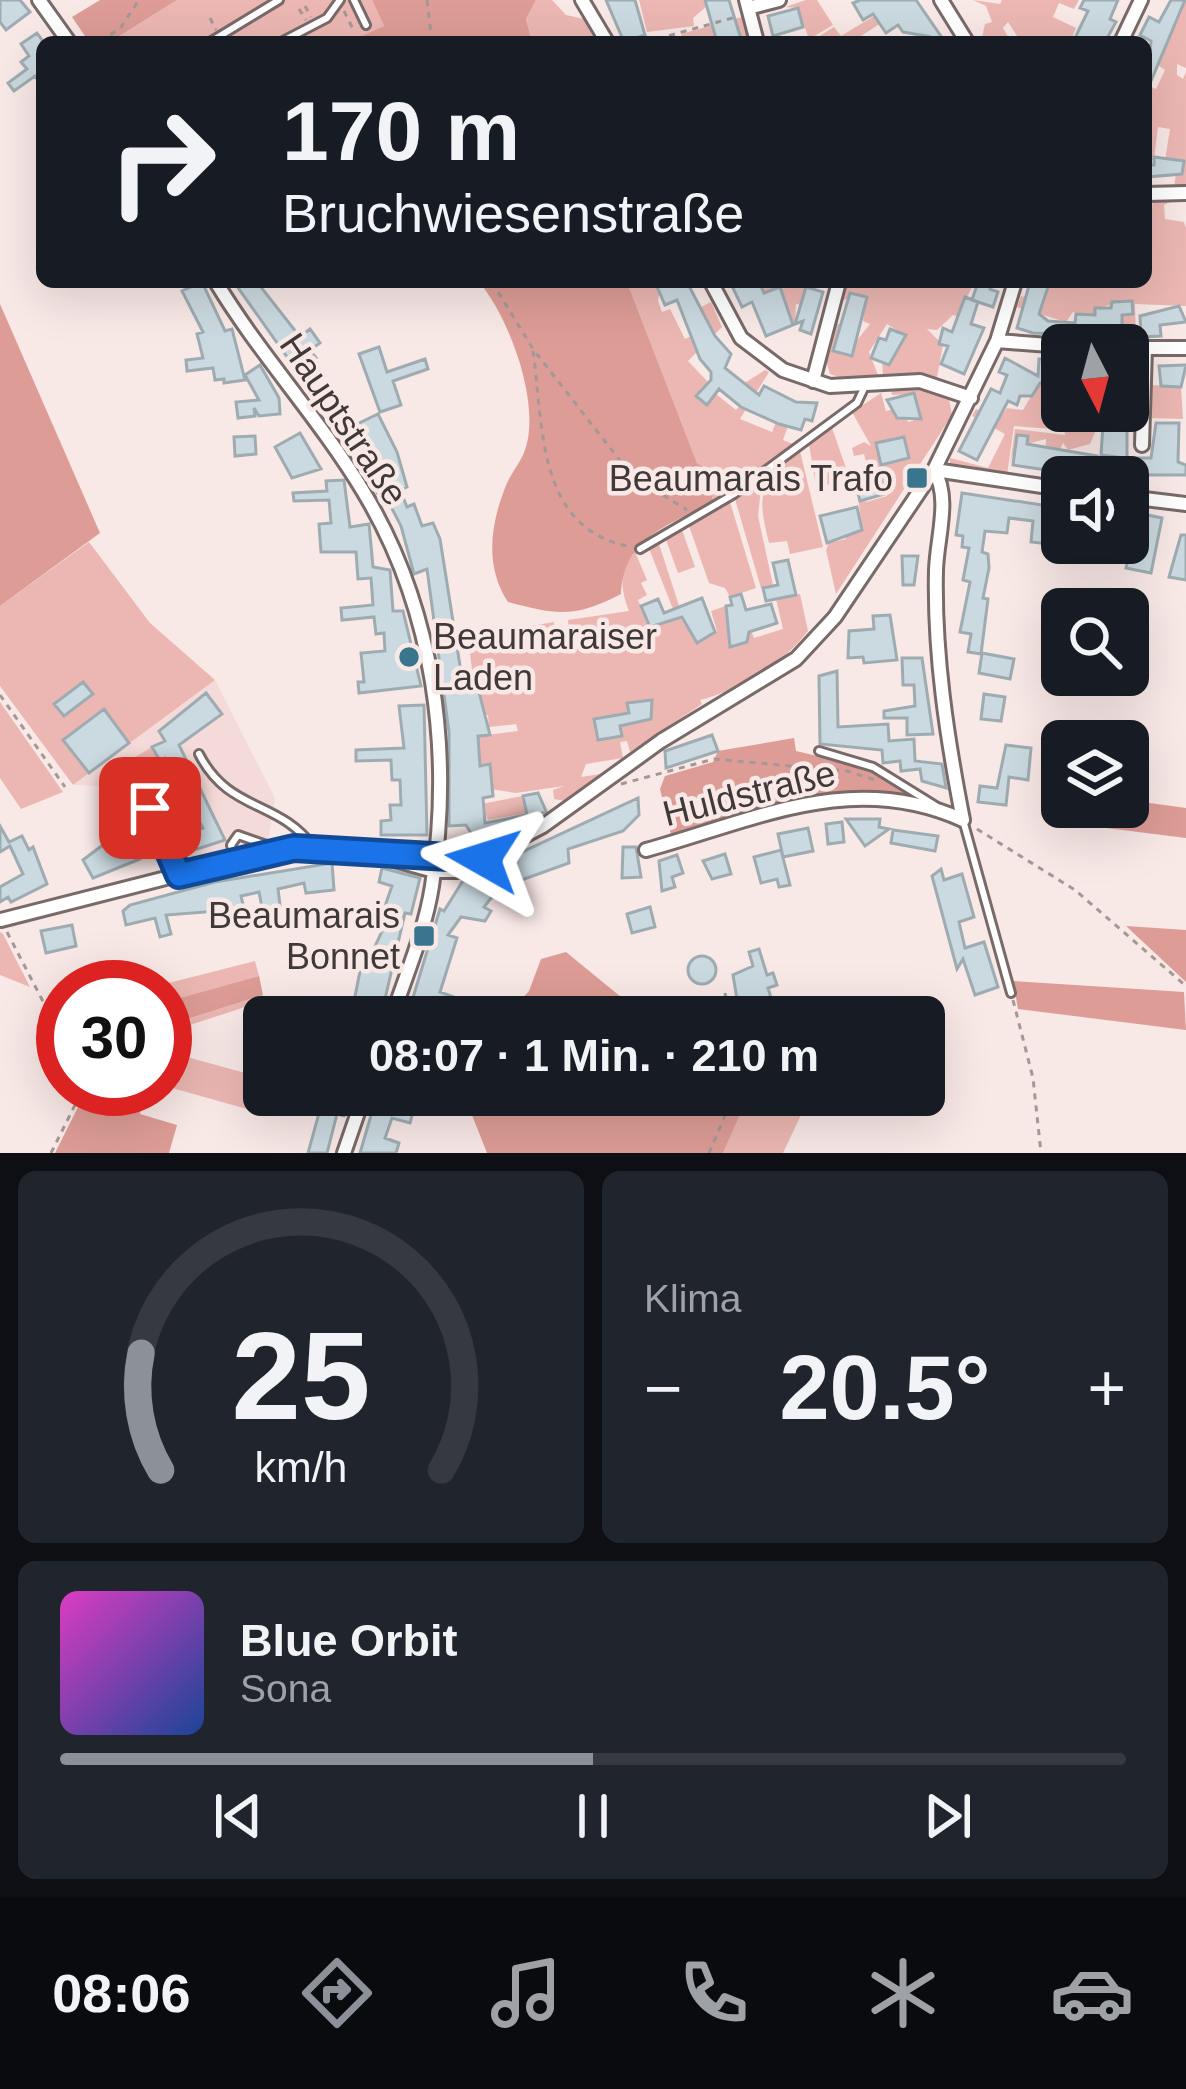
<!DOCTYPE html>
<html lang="de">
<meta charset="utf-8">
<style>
body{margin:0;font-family:Arial,sans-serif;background:#20242c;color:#f1f3f6;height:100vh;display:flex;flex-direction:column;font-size:45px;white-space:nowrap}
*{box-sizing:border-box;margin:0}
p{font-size:39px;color:#9ea1a6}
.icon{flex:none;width:66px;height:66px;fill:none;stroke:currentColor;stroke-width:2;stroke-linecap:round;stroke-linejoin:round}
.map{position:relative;height:1153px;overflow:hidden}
.drawer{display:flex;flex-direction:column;gap:18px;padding:18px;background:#0d0f14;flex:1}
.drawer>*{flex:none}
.hud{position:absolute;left:36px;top:36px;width:1116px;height:252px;border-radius:18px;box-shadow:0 12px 48px #0002;background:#171b24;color:#f1f3f6;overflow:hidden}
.needle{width:78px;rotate:174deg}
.fabs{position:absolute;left:1041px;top:324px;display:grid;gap:24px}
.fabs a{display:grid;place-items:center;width:108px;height:108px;border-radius:18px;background:#171b24;box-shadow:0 12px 48px #0002;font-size:60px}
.speed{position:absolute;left:36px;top:960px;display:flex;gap:24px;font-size:60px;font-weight:700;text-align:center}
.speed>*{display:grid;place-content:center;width:156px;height:156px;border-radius:50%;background:#171b24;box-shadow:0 12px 48px #0002;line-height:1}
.speed .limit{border:18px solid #d22;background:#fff;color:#111}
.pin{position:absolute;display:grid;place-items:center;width:102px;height:102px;color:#fff;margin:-51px;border-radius:24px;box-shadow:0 6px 18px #0006}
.me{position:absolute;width:132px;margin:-66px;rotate:276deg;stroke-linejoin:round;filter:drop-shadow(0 0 9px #0008)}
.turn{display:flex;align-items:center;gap:42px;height:252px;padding:0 48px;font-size:54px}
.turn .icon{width:156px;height:156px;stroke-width:2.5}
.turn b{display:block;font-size:84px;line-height:102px}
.big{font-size:90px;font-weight:700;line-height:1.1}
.drawer .card{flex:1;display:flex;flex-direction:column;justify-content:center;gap:18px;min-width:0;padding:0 42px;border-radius:18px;background:#20242c}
.drawer .dial{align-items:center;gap:0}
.dial svg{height:312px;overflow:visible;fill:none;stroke:#363941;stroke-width:7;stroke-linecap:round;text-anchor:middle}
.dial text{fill:#f1f3f6;stroke:none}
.song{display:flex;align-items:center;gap:36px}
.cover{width:144px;height:144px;border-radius:18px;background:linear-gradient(135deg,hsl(310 70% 55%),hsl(220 70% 35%))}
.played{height:12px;border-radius:6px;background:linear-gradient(90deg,#8c9099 50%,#363941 50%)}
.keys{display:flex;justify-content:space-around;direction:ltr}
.heat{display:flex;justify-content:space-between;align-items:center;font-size:66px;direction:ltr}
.drawer .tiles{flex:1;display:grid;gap:18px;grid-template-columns:1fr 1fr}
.card:last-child{grid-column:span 2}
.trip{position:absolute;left:243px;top:996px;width:702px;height:120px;border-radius:18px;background:#171b24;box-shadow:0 12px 48px #0002;font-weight:700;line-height:120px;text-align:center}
.dock{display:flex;height:192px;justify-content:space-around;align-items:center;background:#090b0e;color:#9ea1a6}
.dock .icon{width:84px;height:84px}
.dock .selected{color:#8c9099}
.dock b{font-size:54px;color:#f1f3f6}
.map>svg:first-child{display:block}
</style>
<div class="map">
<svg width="1186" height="1153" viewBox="0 0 1186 1153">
<rect width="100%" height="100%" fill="#f8e8e6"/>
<path fill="#f4dbd9" d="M215,680L275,798L268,841L164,868L120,787L73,785Z"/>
<path fill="#ecb7b2" d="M177,0H372L384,26L351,42H110Z
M536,0H552L566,15L584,19L597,42H532L526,19Z
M639,0H705L707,6L693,18L694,26L647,32Z
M806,0H817L833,25L809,39L798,8L785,7Z
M973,0L1000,4L1002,0H1079L1074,9L1059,3L1053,17L1076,28L1070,42H1021L1008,22L1003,28L1011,42H981L985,24L992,22L986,6Z
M1186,0V68L1177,64V75L1183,79L1186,72V187L1174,188L1176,173L1165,160L1170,129L1158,127L1154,160H1146V85L1156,89L1165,70L1158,65Z
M879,13L884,21L852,42H810L834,27L841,36Z
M742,17L748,38H741L737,25L717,42H685L681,34Z
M1153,197H1180L1164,205L1165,219L1184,222L1186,228V306L1135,304L1136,344L1106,343L1122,339V315L1132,314V301L1095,308V317L1073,312L1066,322L1017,307L1021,296L1043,302L1050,282H1146Z
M627,282H661L658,301L662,312L670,309L685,339L710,327L699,308L711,302L722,327L688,361L708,382L706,386L736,410L751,392L743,384L765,370L769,372L740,419L772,432L779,415L789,423L783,440L793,444L713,501L708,470L697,463Z
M759,282L806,285L801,305L796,304L795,323L760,299Z
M847,282H975L962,306L965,319L953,315L937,330L927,329L943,345L937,377L883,375L882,362L895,354L906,336L887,324L869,352L878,375L845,379L830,374L826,360L836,323L841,325L834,350L855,343L870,324L863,321L866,297L842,300Z
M1049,351L1062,352V411H1104L1090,444L1068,450L1063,443L1058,455L1045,458L1046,439L1027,444L1028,436L1018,435L1010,465L1015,429L1065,435L1064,430L1014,426L1007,475L950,468V458L988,468L1005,434L972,416L976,409L999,419L1007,408L1023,410L1040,381L1058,388L1059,360L1046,359Z
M1149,385L1181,386L1183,419L1149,418Z
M915,388L949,399L952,415L836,594L826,550L829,543L846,539L845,533L862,529L857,488L861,487L866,502L887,496L893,484L883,466L868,469L864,454L854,456L852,448L864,442L871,446L852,412L881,393L886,411L895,409L909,422L920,418L914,394L892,395L891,390Z
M832,428L847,471L830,475L832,482L817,492L809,444Z
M800,451L823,547L790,554L787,541L769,543C756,492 760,482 800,451Z
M762,479L758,516L773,585L761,588L735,499Z
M730,502L756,588L730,597L725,588L709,583L689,526Z
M681,527L695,567L678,573L665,537Z
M658,541L685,624L690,623L698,643L717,631L711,611L726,606L731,646L750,636L744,615L754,638L783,629L776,599L800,594L808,631C783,664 740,690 700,700L702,704L630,752L627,741L620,742L623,758L586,764L581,777L600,774L565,801L554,799L553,790L564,786L516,793L484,788L489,764L480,766L478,745L463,738L518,731L516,724L489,727L488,715H482L477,692L487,691L481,670H472L468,637L554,622L555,633L569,632L568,620L629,611C620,589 619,570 633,547L647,580L641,583L647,595L638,600L649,626L677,619L648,546Z
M89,542L150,623L215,680L73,785L0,686V606Z
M0,702L63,792L21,809L0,778Z
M152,747L160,760L165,758L203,828L181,835C167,825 145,777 132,759Z
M523,796L529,813L488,820L481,804Z
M0,932L3,934L30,987L0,975Z
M255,961L259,976L165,1002V987H153Z
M263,995L261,1002L165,1033V1026Z
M165,1051L256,1076L247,1109L165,1086Z
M749,1095L810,1096L783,1153H723Z"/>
<path fill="#dd9c96" d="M100,0H177L110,42H89L72,17Z
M372,0H536L526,19L532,42H364L362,36L384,26Z
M479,282H627L697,463L708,470L713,501C668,527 624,536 621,594C575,618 557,615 508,602C485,567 490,526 505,488C510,474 522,461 526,447C540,401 509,317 479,282Z
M0,304L100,533L0,606Z
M794,738L796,751L872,769L919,801L830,793L672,839L660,789L665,776L713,762L718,751Z
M1055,795H1062V807H1128V800L1186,808V838L1050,821Z
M1126,926L1186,930V982Z
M566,952L643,1015L717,1010L720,1017H505L529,991L541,959Z
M259,976L263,995L165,1026V1002Z
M1013,981L1184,992L1186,1030L1018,1009Z
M87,1089H146L140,1114L177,1125L169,1153H55Z
M464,1095H749L723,1153H487Z"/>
<path fill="#cbdae0" stroke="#9eacb2" stroke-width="3" d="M0,0H20L30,12L6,30L0,22Z
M606,0H635L645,35L624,42Z
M705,0H729L742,42H717Z
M860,0H916L945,42H918L927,36L903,32L898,25L886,33L873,14L863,20L853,3Z
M1084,0H1118L1110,19L1116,22L1105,42H1073L1088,11L1080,8Z
M1171,0H1185L1146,93L1151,41L1140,35L1149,17L1159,22Z
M798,8L803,27L773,36L768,16Z
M37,33L42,40V86L35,76L14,91L8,83L27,69L21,62L29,56L21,44Z
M1154,157L1184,161L1182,174L1146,177V165H1154Z
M202,282L225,331L232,329L245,380L224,383V379L215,380L213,368L187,371L186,360L203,358L197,334L203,332L182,291Z
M234,282H257L300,337L310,329L320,343L310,350L316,358L297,371Z
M655,282H687L715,336L731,354L725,368L759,395L764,386L796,402L817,403L812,421L805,419L801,430L779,424L741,407L719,389L707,405L696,396L711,380V372L700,359L677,300L665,305Z
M742,282H759L764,293L780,287L793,325L766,336L752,302L742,307L732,286Z
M978,282H992L990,289L998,292L993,307L972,300Z
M1030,282L1049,284L1039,314L1048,321L1075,323L1076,314L1095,315V308H1111L1112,302L1132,301L1133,314L1122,315V337L1033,333L1017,328Z
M806,287L823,292L811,334L800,330L803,321L795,324Z
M850,293L867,297L852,356L833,351Z
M965,297L978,302L971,324L984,328L964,374L941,364L948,346L939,344L943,328L952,332Z
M1179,306L1186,322L1160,325L1161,336L1141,337L1140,316Z
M890,329L906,335L889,365L871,358L879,338L886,340Z
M379,347L387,372L425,359L428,369L393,381L401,405L380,412L359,354Z
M1005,358L1038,376L1039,359H1059L1058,383H1040L1032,396H1020L1017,405L1008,401L977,460L959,451L991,389L1000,393L1007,375L999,372Z
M260,365L279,398L280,414L259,416L254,408L255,416L238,418L236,402L259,400L245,375Z
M1186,365L1181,387L1161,386L1159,366Z
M914,393L921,419L897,418L887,400Z
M1104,411H1121V426H1127V458H1151L1156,423H1179L1178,462L1186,465V475H1125V458L1101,455Z
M378,414L397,452L407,487L400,490L407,507L414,504L422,526L433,523L440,539L461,672L481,670L486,680L487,689L479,692L490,735L478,736L480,766L490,764L493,796L483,798L485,823L527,815L523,796L538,793L546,811L484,845L479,846L466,825L449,826V732L427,569L414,574L401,526L386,497L380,499L347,429Z
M300,433L321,469L292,478L275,447Z
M1017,435L1028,436L1027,444L1097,456L1094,477L1013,465Z
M255,436L256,454L235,456L234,437Z
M904,437L909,458L881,465L876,443Z
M881,471L885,494L860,501L854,478Z
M344,480L350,527L369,524L373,567L390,570L393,611H403L421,686L359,693L358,682H364L361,653L385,651L384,633L376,634L374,617L342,620L341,608L373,605L371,578L358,579L356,552H321L319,524L331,523L329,500L294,501L293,493L327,491L326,481Z
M962,493L1062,508L1063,555L1049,554L1050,544L1031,542L1033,521L1009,518L1007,533L985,531L982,552L988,554L989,568L983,598L988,599L981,654L968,652L971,634L960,632L970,582L963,580L969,548L962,547L963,536L956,535Z
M857,507L862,530L827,543L820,516Z
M1133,512L1162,518L1151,573L1126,568L1128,558H1134L1140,525L1131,523Z
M1181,535H1186V580L1169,577Z
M902,556H918L914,585H903Z
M788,560L796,595L766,601L763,588L778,585L773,563Z
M741,594L746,610L771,604L777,623L749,632L747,642L730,647L726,606L732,605L730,597Z
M702,598L715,632L697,643L682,617L650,627L641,606L658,599L664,613Z
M890,615L897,660L864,663L863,657L848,658L849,631L874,629L873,616Z
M982,653L1014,659L1010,679L979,673Z
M902,658H922L933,734L907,735V718H884V711L915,706L914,685H903Z
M837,671L838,727L888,724L889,741L914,739L915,761L942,764L946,788L922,781L920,769L901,771L900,761L883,763L882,750L820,744L819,676Z
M83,682L93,694L64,716L54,704Z
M206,693L222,714L179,745L225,840L188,852L181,835L203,828L165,758L160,761L152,747L165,741L159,731Z
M984,694L1005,697L1001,721L981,719Z
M652,700L651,719L620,726L622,736L598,740L594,719L629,713L627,703Z
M424,705L427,835H381V821L391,820L390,805H401L400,780H392L391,760L356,761V750L404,748L399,706Z
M104,709L129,743L89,773L63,740Z
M712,735L718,751L666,768L665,751Z
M1006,745L1031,748L1028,780L1009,777L1006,805L978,802L980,786L997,788Z
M638,798L639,815L623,831L568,849L569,863L499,888L484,907L491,911L485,921L461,917L448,935L457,938L440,992L476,1005L472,1014L454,1007L451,1017H407L440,909L444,911L464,879Z
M846,819H880L879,827L889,829L865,846Z
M842,822L844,842L828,844L826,824Z
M0,826L9,842L22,836L29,850L33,847L47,884L11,902L8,897L0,902V887L23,874L10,846L0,852Z
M808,828L813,851L783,857L778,834Z
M893,830L938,836L935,851L891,843Z
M129,838L140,859L93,878L83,860L108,841L111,847Z
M623,847H636L641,877L622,878Z
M781,850L790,885L779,887L777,879L761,883L754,857Z
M725,854L731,874L712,879L703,861Z
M677,855L683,873L672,877L675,887L662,891L659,861Z
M332,863L334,890L306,893L304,883L278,889L281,913H263L259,892L241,896L244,909L166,915L171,934L160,937L155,918L126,925L123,911L130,905L215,882Z
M382,868L420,878L411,914L405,913L382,1012L371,1009L369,1017H351L361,966L354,964L357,953L370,957L385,925L379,923L392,886L379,882Z
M941,869L944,880L962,874L974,917L959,922L965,948L984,942L998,987L975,995L963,959L957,969L932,876Z
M650,907L655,927L632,933L627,914Z
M72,925L76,946L46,953L41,931Z
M759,949L767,975L773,973L777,985L768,988L772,1001L739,1011L733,975L753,966L749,952Z
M688 970a14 14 0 1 1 28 0a14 14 0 1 1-28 0Z
M324,1095H350L344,1116L337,1114L327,1153H308Z
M377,1095L416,1102L410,1123L392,1118L385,1138L399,1143L396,1153H360Z"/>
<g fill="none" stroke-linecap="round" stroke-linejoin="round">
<g stroke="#786a69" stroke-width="12">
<path id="service" d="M354,0L366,25
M210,42L279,0
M281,42L327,18L340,0
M640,549L734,494L857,403L866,384
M819,751L873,767L936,806
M199,754C229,813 279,799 314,848
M131,779L178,872
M963,820L1011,993
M234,857L231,845L238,835L275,848"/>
</g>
<g stroke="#786a69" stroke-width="18">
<path id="minor" d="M39,0L69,42
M582,0L607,42
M746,0L757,42
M941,0L967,42
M748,8L779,0
M1121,42L1141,0
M1146,194L1186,193
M216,282C260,355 319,418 363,491C434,608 453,751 432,886C425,931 406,975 392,1017
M711,282L741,338L783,370L830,386L920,381L971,398
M997,341L1062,346
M1128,348H1186
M813,381L839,282
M1142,445L1145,348
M934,470C951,498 937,537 936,570C934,654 947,738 963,820
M935,470L1062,489
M1128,497L1186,504
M359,850L434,871H458L543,826L661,741L796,659L835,617L934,470L997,341L1015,282
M646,850C755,820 852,770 963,820
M383,851L482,859
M1,920L272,851L363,850
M344,1153L364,1095"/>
</g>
<path stroke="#a49897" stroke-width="3" stroke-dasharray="6 6" stroke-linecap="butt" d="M427,0L432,42
M305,6L311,17
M299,9L306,20
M344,11L354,31
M210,18L216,30
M101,42L121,27L139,0
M646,42L736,17
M492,282L533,349L632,476L687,510
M533,351C544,428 536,530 632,547
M0,695L65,787
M621,784L714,759L847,771L875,780
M977,829L1075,890L1186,986
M7,932L63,1040
M725,993L729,1017
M1013,1000L1033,1078L1041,1153
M51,1153L83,1089
M709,1153L734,1095"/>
<use href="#service" stroke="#fff" stroke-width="6"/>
<use href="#minor" stroke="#fff" stroke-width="12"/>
</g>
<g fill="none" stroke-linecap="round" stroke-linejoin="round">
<g stroke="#114b97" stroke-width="30">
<path id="route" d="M150,808L179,875L294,848L483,859"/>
</g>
<use href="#route" stroke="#1a73e8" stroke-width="21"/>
</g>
<g fill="#39758d" stroke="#f8e8e6" stroke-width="4.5">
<rect x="905" y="466" width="24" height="24" rx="6"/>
<circle cx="409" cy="657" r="12"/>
<rect x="412" y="924" width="24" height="24" rx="6"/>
</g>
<g text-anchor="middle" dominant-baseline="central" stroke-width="9" stroke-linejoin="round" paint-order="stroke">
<g font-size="36" fill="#3f3938" stroke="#f8e8e6">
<text transform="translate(344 419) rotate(56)">Hauptstraße</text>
<text transform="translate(749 793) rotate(-14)">Huldstraße</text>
</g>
<g font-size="36" fill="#3f3938" stroke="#f8e8e6" text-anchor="end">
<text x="893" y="478">Beaumarais Trafo</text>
<text x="433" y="636" text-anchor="start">Beaumaraiser<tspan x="433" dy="41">Laden</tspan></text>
<text x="400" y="915">Beaumarais<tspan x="400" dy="41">Bonnet</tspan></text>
</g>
</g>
</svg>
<div class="fabs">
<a><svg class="needle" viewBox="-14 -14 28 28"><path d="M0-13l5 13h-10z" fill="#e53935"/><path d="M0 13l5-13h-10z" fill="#9ea1a6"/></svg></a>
<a><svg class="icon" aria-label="sound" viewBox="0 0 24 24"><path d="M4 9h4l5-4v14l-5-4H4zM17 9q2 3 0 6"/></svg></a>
<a><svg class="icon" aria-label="search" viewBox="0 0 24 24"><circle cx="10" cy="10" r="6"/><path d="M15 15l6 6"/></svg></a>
<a><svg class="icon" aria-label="layers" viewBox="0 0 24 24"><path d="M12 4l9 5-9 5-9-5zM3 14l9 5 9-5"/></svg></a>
</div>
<div class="speed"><div class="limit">30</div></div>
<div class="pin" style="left:150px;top:808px;background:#d93025"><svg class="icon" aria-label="arrive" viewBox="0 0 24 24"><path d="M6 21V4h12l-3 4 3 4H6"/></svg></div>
<svg class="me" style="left:483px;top:859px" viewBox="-20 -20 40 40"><path d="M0-17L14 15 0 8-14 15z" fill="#1a73e8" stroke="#fff" stroke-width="4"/></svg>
<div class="trip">08:07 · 1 Min. · 210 m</div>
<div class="hud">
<div class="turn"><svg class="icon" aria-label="right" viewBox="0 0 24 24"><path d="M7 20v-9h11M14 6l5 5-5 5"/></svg><div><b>170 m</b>Bruchwiesenstraße</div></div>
</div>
</div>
<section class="drawer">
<div class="tiles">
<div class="card dial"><svg viewBox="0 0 100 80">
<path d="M14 69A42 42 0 1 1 86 69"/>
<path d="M14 69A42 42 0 0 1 9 39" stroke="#8c9099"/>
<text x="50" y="56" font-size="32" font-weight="700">25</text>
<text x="50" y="72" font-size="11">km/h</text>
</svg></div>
<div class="card"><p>Klima</p>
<div class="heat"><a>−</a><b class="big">20.5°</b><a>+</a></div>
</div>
<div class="card">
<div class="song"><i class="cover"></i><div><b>Blue Orbit</b><p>Sona</p></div></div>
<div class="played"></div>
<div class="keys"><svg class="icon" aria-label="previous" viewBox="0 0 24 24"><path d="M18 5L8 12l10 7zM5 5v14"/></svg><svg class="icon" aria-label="pause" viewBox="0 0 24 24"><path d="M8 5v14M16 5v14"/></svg><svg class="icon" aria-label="next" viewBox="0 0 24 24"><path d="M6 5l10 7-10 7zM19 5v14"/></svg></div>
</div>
</div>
</section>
<nav class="dock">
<b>08:06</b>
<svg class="icon selected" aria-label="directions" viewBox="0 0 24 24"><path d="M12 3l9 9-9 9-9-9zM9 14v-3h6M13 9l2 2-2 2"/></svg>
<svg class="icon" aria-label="music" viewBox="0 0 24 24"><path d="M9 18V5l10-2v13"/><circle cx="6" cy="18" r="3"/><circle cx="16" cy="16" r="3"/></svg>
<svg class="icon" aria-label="phone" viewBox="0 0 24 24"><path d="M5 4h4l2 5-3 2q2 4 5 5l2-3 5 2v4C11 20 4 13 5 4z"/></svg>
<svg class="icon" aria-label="climate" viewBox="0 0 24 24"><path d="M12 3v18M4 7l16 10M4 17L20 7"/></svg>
<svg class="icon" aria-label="car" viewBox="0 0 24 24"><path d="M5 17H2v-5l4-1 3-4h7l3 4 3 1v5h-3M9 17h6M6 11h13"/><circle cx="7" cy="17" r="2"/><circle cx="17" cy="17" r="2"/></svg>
</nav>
